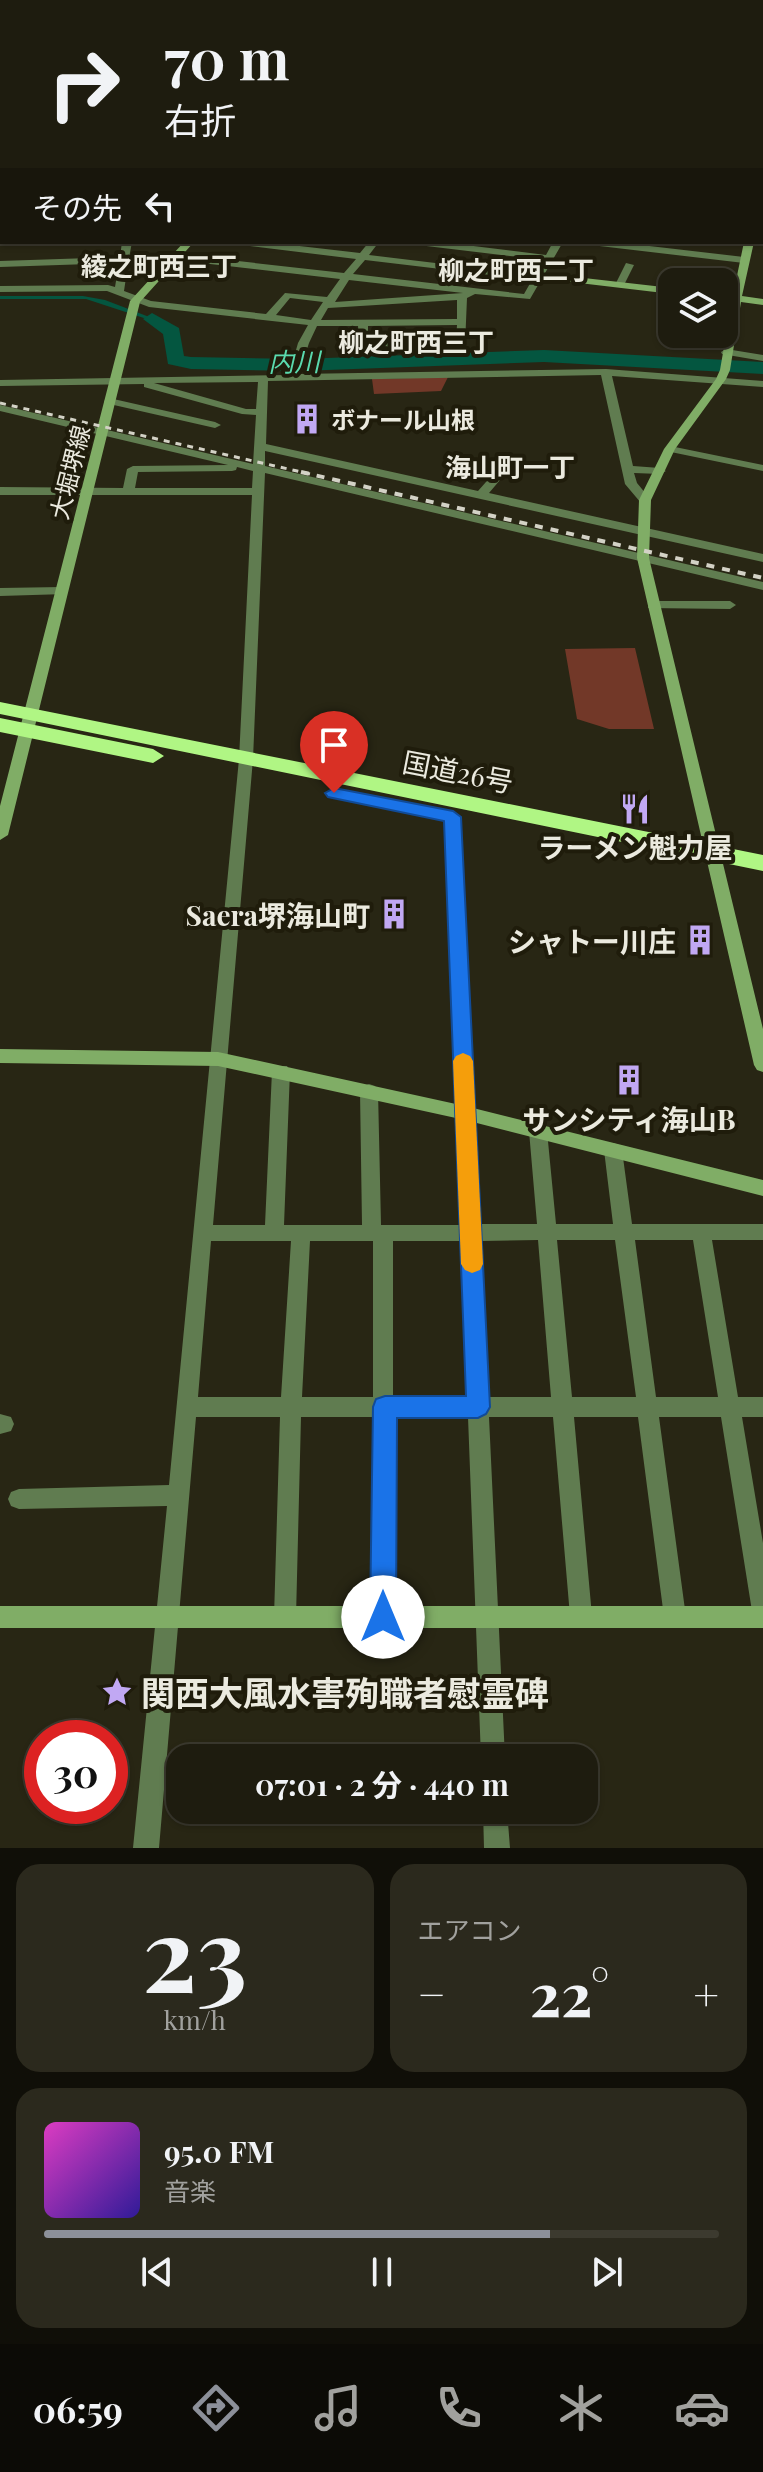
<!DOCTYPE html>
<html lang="ja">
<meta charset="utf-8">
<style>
body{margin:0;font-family:"Playfair Display","Noto Sans JP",serif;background:#2b291d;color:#f1f3f6;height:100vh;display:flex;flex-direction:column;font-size:30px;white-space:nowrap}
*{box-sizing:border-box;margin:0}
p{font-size:26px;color:#a1a19e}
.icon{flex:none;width:44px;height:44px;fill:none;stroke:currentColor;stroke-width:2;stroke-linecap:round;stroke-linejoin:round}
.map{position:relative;height:1848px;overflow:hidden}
.side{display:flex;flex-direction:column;gap:16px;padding:16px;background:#100f08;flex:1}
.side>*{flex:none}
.top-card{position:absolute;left:0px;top:0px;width:764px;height:244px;box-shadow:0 2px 6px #0004,0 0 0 2px #3c3a2f;background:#1e1c0f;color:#f1f3f6;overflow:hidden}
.buttons{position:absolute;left:658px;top:268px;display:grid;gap:16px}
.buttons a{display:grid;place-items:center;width:80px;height:80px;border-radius:16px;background:#1e1c0f;box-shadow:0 2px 6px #0004,0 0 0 2px #3c3a2f;font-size:40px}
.speed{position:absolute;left:24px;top:1720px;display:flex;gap:16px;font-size:40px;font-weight:700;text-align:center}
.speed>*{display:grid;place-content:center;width:104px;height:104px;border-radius:50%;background:#1e1c0f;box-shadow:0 2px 6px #0004,0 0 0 2px #3c3a2f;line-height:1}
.speed .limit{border:12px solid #d22;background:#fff;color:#111}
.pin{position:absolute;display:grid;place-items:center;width:68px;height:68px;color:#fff;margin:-82px -34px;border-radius:50% 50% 50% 0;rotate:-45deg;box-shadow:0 0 8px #0007}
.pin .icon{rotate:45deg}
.me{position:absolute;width:88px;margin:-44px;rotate:0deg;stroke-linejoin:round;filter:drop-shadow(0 0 6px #0008)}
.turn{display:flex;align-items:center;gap:28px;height:168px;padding:0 32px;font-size:36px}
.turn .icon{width:104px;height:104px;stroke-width:2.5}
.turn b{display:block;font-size:56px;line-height:68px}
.then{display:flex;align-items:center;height:76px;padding:0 32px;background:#0003;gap:16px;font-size:30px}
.big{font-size:60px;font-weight:700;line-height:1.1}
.side .tile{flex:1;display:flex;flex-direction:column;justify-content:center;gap:12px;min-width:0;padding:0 28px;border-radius:24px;background:#2b291d}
.side .dial{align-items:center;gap:0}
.dial b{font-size:104px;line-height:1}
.song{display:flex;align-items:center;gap:24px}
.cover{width:96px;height:96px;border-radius:12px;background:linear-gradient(135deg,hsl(310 70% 55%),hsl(250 70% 35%))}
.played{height:8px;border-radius:4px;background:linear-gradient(90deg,#8c9099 75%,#3c3a2f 75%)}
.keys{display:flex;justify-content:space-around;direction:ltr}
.heat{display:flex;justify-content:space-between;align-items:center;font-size:44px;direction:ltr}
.side .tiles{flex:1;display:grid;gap:16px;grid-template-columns:1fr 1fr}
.tile:last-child{grid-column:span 2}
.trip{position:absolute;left:166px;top:1744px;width:432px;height:80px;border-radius:24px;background:#1e1c0f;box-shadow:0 2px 6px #0004,0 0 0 2px #3c3a2f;font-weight:700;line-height:80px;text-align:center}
.tab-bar{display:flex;height:128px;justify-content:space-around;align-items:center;background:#0c0b06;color:#a1a19e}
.tab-bar .icon{width:56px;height:56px}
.tab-bar .selected{color:#8c9099}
.tab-bar b{font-size:36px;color:#f1f3f6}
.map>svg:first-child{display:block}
</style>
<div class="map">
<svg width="763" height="1848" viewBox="0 0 763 1848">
<rect width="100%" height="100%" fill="#282614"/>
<path fill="#723828" d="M448,377L441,391L374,394L372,379Z
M635,648L654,729H609L577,719L565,649Z"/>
<path fill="#045640" d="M0,296H83L105,300L165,323L175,333L176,348H171V335L156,322L86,299H0Z"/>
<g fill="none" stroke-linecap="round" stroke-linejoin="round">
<path fill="#045640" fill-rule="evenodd" d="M152,313L179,328L184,356L191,357L300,359L544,350L763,362V374L544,362L300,371L191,369L168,364L163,334L143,319Z"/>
<path fill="#607c50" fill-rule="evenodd" d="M145,0H151V2H145Z
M246,0H252V2H246Z
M576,0H584L585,2H577Z
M702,0H710L711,2H703Z
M762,12H763V17H762Z
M762,48H763V52H762Z
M762,61H763V65H762Z
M0,77H2V81H0Z
M0,93H2V97H0Z
M762,109H763V113H762Z
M0,110H2V114H0Z
M0,130H2V134H0Z
M762,131H763V135H762Z
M0,149H2V155H0Z
M762,149H763V155H762Z
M0,166H2V172H0Z
M0,183H2V189H0Z
M0,202H2V208H0Z
M762,217H763V223H762Z
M0,240L2,242H25L20,245L0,246Z
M122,242H132L129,258L170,267L165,270L128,264L124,291L151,301L266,314L285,293L327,297L340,279L175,260L170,257L175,254L344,273L356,259L242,245L237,242H265L360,253L369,242H379L369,255L535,275L543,260L418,245L413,242H441L546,255L553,242H563L530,299L475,294L467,298L465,345L390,347L359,339L358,326H317L309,343L299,374L606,369L763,381V387L612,376L633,466L660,468L666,471L660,474L634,473L637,483L651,500L645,504L641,503L625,484L601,375L268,381L266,444L478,491L501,465L505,464L511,467L489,493L763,554V562L265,451V466L763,582V590L265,473L253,759L213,1225H265L272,1071L275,1066H287L290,1071L284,1225H362L360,1091L363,1086L369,1084L375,1086L378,1091L381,1225H461L446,817L448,814H458L460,817L480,1224H537L529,1131L532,1126L538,1124L544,1126L547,1131L556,1224H613L604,1150L607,1145L613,1143L619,1145L622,1150L632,1224H763V1240H712L738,1397H763V1417H742L763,1543V1622L755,1619L752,1611L721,1417H659L686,1617L683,1625L675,1628L667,1625L664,1617L638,1417H574L592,1616L589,1624L581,1627L573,1624L570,1616L553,1417H489L505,1758H481L468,1417H393L394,1617L391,1625L383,1628L375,1625L372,1617L373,1417H301L296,1617L293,1625L285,1628L277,1625L274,1617L280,1417H196L159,1848H133L167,1506L19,1509L11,1506L8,1499L11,1492L19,1489L169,1485L239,759L252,495H0V487L123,488L127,469L133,466L228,465L0,411V405L253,464L256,415L242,414L144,387V384L0,386V380L289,375L298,343L308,325L149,307L107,291L0,292V286L108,285L115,287L119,263L0,267V261L120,257ZM365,260L532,280L524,294L353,274ZM349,280L463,293L335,302ZM290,298L323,302L311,320L276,315ZM457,300V319L321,320L328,308ZM457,325L456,340L390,341L368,335V326ZM258,382L256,409H246L154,383ZM237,467L253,471L252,488H135L138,472L232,471L236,470ZM538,1240L551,1397H488L481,1241ZM557,1240H615L636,1397H572ZM635,1240H693L718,1397H656ZM211,1241H291L281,1397H198ZM310,1241H373V1397H302ZM393,1241H461L467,1397H393Z
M586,242H615L744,257L749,260L744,263L591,245Z
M626,263L634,265L623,287H617L615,285Z
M726,349L763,355V361L722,354L721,352Z
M109,398L215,422L221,425L215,428L105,403L104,401Z
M670,446L763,465V471L666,451V447Z
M62,587L66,588V594L0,596V588Z
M653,601H730L736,605L730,609L648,608V602Z
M0,1414L11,1417L14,1424L11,1431L0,1434Z
M483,1810H507L510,1848H484Z"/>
<path fill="#80ad66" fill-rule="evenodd" d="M345,0H351L352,2H346Z
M0,53H2V57H0Z
M762,178H763V184H762Z
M763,195V203L762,204V196Z
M184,242H194L140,302L8,835L0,840V806L130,301Z
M744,242H754L742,296L763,299V305L741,302L730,370L726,379L675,449L651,500L649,558L763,1029V1072L757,1070L754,1065L637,558L639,500L664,449L716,379L720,370L732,301L724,300V294L733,295Z
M540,273L672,288V294L537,278V274Z
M0,1049L218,1052L465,1106L763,1180V1196L465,1120L218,1066L0,1063Z
M0,1606H763V1628H0Z"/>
<path fill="#b0f684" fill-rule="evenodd" d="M762,33H763V39H762Z
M0,55H2V61H0Z
M0,702L763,855V871L0,714Z
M0,718L153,749L164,756L153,763L0,732Z"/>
<path stroke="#d3d2c6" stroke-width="3" stroke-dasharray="6 6" stroke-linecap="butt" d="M0,403L310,474"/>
<path stroke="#d3d2c6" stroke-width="4" stroke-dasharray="8 8" stroke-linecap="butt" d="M301,472L763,578"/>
</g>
<path fill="#1a73e8" stroke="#114b97" stroke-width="2" d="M334,788L453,811L461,817L490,1407L486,1414L478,1418H397L396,1617L392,1626L383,1630L374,1626L370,1617L373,1407L376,1399L385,1396H466L444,821L328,797L325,793Z"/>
<path fill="#f59e0b" d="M463,1053L470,1056L473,1061L483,1264L480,1270L472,1273L465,1270L461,1264L453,1061L456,1056Z"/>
<defs>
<g id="building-bare" transform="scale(2.4)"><path d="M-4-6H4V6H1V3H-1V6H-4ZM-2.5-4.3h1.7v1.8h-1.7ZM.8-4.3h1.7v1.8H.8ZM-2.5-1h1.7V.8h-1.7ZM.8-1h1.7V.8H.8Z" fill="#c1a8f3" stroke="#1f1c0b" stroke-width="2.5" paint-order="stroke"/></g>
<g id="restaurant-bare" transform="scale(2.4)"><path d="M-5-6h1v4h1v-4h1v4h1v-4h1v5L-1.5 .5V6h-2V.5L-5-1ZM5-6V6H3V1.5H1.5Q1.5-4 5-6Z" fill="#c1a8f3" stroke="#1f1c0b" stroke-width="2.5" paint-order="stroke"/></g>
<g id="sight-bare" transform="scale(2.4)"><path d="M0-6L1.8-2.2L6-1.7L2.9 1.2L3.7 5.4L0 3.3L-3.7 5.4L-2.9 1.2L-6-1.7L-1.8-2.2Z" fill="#c1a8f3" stroke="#1f1c0b" stroke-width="2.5" paint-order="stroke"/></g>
</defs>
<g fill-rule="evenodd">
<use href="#building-bare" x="307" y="419"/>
<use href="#restaurant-bare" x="635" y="809"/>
<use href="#building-bare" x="394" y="914"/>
<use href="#building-bare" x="700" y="940"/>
<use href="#building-bare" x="629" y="1080"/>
<use href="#sight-bare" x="117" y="1692"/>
</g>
<g text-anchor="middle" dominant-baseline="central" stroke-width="8" stroke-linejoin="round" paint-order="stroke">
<g font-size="24" font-weight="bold" fill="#ebeadf" stroke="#1f1c0b" text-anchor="start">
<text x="331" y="419">ボナール山根</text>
</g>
<g font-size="24" fill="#ebeadf" stroke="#1f1c0b">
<text transform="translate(69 472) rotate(-76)">大堀堺線</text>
</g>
<g font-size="26" font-weight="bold" fill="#ebeadf" stroke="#1f1c0b">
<text x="159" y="265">綾之町西三丁</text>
<text x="516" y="269">柳之町西二丁</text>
<text x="416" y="341">柳之町西三丁</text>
<text x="510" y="466">海山町一丁</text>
</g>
<g font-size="26" font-style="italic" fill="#5adaae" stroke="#1f1c0b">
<text transform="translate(294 361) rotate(-1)">内川</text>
</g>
<g font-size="28" fill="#ebeadf" stroke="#1f1c0b">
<text transform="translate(458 771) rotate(11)">国道26号</text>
</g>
<g font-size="28" font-weight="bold" fill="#ebeadf" stroke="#1f1c0b">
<text x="635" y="846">ラーメン魁力屋</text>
<text x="370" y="914" text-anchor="end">Saera堺海山町</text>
<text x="676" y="940" text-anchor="end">シャトー川庄</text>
<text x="629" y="1118">サンシティ海山B</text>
</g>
<g font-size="34" font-weight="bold" fill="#ebeadf" stroke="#1f1c0b" text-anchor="start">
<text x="141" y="1692">関西大風水害殉職者慰霊碑</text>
</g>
</g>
</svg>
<div class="buttons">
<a><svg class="icon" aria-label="layers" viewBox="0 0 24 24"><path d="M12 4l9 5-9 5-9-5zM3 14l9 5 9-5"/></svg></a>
</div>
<div class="speed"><div class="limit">30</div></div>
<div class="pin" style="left:334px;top:793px;background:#d93025"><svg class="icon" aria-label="arrive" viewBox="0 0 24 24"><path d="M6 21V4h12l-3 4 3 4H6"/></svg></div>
<svg class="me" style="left:383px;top:1617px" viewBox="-20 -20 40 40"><circle r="19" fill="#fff"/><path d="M0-13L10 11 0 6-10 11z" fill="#1a73e8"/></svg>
<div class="trip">07:01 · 2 分 · 440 m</div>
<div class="top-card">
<div class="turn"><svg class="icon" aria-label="right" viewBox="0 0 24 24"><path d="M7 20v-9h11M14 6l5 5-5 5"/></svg><div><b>70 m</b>右折</div></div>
<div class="then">その先<svg class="icon" aria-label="left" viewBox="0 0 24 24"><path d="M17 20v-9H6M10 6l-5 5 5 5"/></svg></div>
</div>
</div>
<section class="side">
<div class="tiles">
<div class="tile dial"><b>23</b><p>km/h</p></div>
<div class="tile"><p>エアコン</p>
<div class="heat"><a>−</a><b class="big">22°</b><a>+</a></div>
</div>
<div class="tile">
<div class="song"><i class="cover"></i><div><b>95.0 FM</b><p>音楽</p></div></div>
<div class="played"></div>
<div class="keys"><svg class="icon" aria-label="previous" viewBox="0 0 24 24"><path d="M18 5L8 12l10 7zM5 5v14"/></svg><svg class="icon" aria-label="pause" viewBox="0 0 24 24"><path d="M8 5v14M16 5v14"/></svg><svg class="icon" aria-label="next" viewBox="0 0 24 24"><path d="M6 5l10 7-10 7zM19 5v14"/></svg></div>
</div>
</div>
</section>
<nav class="tab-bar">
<b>06:59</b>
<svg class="icon selected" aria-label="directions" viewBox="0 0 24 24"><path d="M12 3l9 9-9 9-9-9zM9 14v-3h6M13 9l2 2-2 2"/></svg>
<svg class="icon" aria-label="music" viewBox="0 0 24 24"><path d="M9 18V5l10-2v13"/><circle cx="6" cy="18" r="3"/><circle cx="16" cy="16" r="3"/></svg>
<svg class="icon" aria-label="phone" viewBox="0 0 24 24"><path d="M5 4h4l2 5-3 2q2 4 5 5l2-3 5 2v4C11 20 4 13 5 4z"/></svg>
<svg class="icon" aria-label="climate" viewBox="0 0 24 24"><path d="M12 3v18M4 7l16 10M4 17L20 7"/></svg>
<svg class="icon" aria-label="car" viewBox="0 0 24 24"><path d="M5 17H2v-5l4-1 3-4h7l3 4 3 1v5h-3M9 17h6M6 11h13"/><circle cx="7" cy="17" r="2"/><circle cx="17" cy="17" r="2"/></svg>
</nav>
